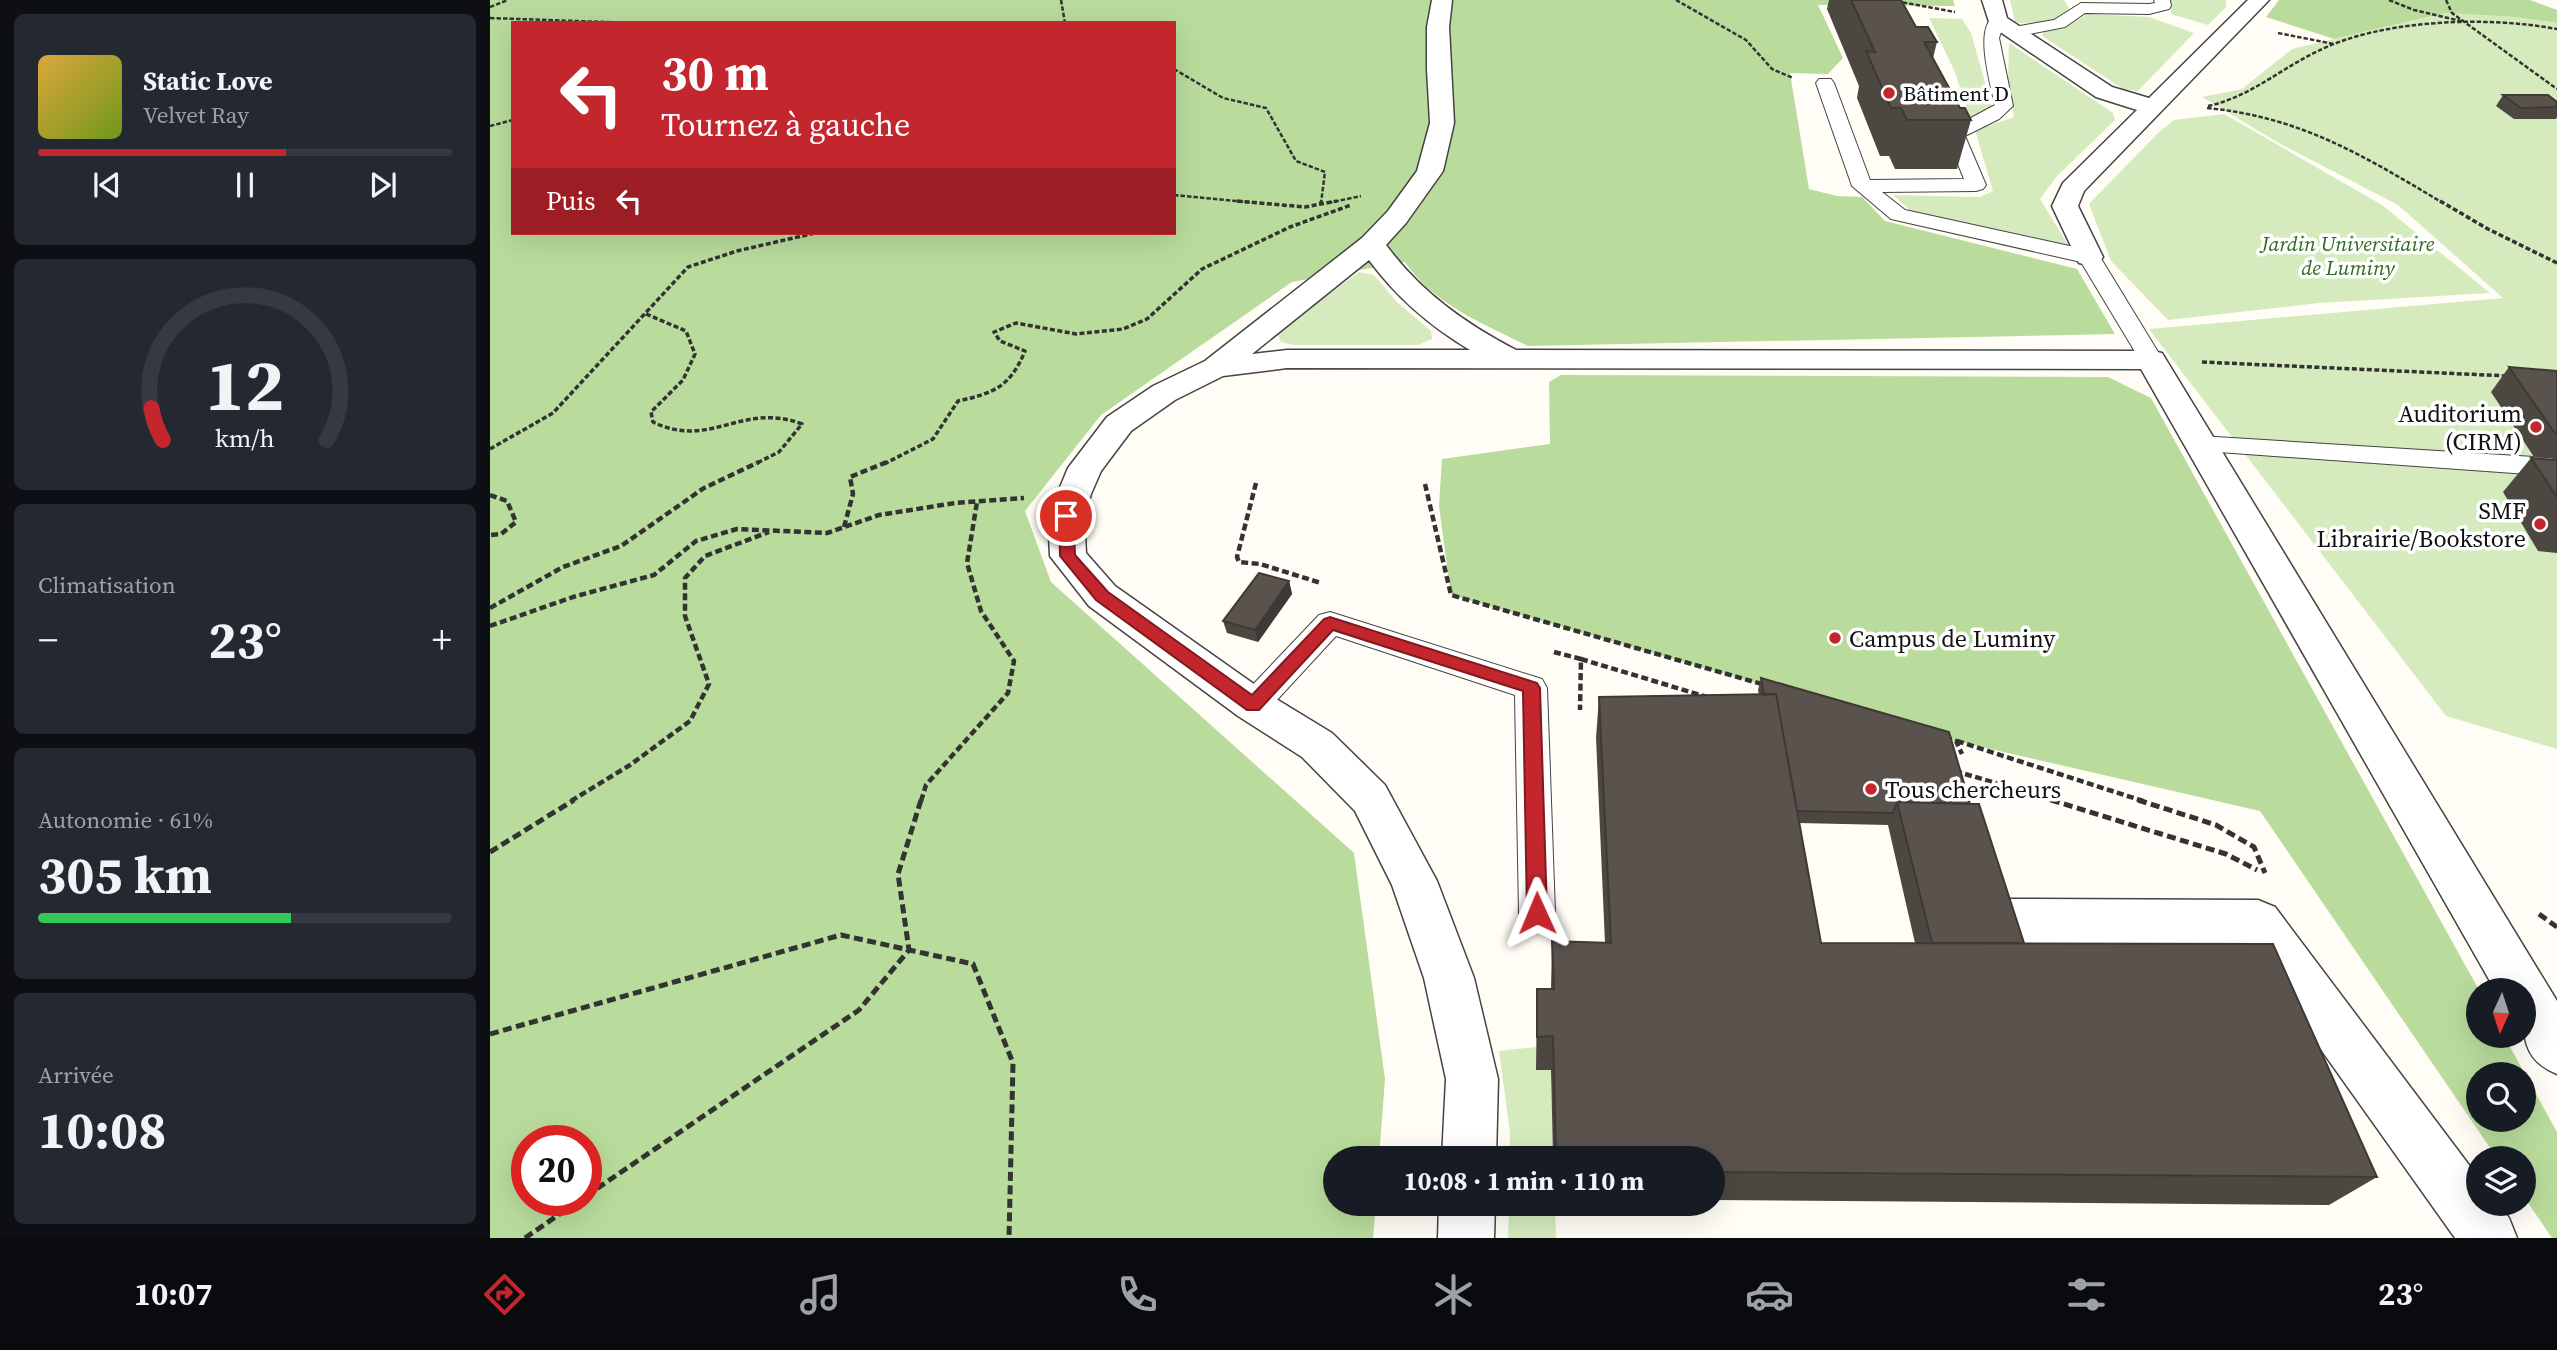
<!DOCTYPE html>
<html lang="fr">
<meta charset="utf-8">
<style>
body{margin:0;font-family:"Source Serif 4",serif;background:#242831;color:#f1f3f6;height:100vh;display:flex;flex-direction:column;font-size:26px;white-space:nowrap}
*{box-sizing:border-box;margin:0}
p{font-size:23px;color:#9ea1a6}
.icon{flex:none;width:38px;height:38px;fill:none;stroke:currentColor;stroke-width:2;stroke-linecap:round;stroke-linejoin:round}
.map{position:relative;flex:1;overflow:hidden}
.sheet{display:flex;flex-direction:column;gap:14px;padding:14px;background:#0d0f14;width:490px}
.sheet>*{flex:none}
.banner{position:absolute;left:21px;top:21px;width:665px;height:214px;border-radius:0px;box-shadow:0 7px 28px #0002;background:#c4262e;color:#fff;overflow:hidden}
.needle{width:46px;rotate:183deg}
.controls{position:absolute;left:1976px;top:978px;display:grid;gap:14px}
.controls a{display:grid;place-items:center;width:70px;height:70px;border-radius:50%;background:#171b24;box-shadow:0 7px 28px #0002;font-size:35px}
.speed{position:absolute;left:21px;top:1125px;display:flex;gap:14px;font-size:35px;font-weight:700;text-align:center}
.speed>*{display:grid;place-content:center;width:91px;height:91px;border-radius:50%;background:#171b24;box-shadow:0 7px 28px #0002;line-height:1}
.speed .limit{border:10px solid #d22;background:#fff;color:#111}
.pin{position:absolute;display:grid;place-items:center;width:60px;height:60px;color:#fff;margin:-30px;border:4px solid #fff;border-radius:50%;box-shadow:0 2px 7px #0007}
.me{position:absolute;width:77px;margin:-38px;rotate:359deg;stroke-linejoin:round;filter:drop-shadow(0 0 5px #0008)}
.turn{display:flex;align-items:center;gap:24px;height:147px;padding:0 35px;font-size:32px}
.turn .icon{width:91px;height:91px;stroke-width:2.5}
.turn b{display:block;font-size:49px;line-height:60px}
.then{display:flex;align-items:center;height:66px;padding:0 35px;background:#0003;gap:14px;font-size:26px}
.big{font-size:52px;font-weight:700;line-height:1.1}
.sheet .widget{flex:1;display:flex;flex-direction:column;justify-content:center;gap:10px;min-width:0;padding:0 24px;border-radius:10px;background:#242831}
.sheet .dial{align-items:center;gap:0}
.dial svg{height:182px;overflow:visible;fill:none;stroke:#363941;stroke-width:7;stroke-linecap:round;text-anchor:middle}
.dial text{fill:#f1f3f6;stroke:none}
.song{display:flex;align-items:center;gap:21px}
.cover{width:84px;height:84px;border-radius:10px;background:linear-gradient(135deg,hsl(40 70% 55%),hsl(80 70% 35%))}
.played{height:7px;border-radius:4px;background:linear-gradient(90deg,#c4262e 60%,#363941 60%)}
.keys{display:flex;justify-content:space-around;direction:ltr}
.heat{display:flex;justify-content:space-between;align-items:center;font-size:38px;direction:ltr}
.charge{height:10px;border-radius:5px;background:linear-gradient(90deg,#34c759 61%,#363941 0)}
.trip{position:absolute;left:833px;top:1146px;width:402px;height:70px;border-radius:35px;background:#171b24;box-shadow:0 7px 28px #0002;font-weight:700;line-height:70px;text-align:center}
.tabs{display:flex;height:112px;justify-content:space-around;align-items:center;background:#090b0e;color:#9ea1a6}
.tabs .icon{width:49px;height:49px}
.tabs .on{color:#c4262e}
.tabs b{font-size:32px;color:#f1f3f6}
main{display:flex;flex:1;min-height:0}
.map>svg:first-child{display:block}
</style>
<main>
<section class="sheet">
<div class="widget">
<div class="song"><i class="cover"></i><div><b>Static Love</b><p>Velvet Ray</p></div></div>
<div class="played"></div>
<div class="keys"><svg class="icon" aria-label="previous" viewBox="0 0 24 24"><path d="M18 5L8 12l10 7zM5 5v14"/></svg><svg class="icon" aria-label="pause" viewBox="0 0 24 24"><path d="M8 5v14M16 5v14"/></svg><svg class="icon" aria-label="next" viewBox="0 0 24 24"><path d="M6 5l10 7-10 7zM19 5v14"/></svg></div>
</div>
<div class="widget dial"><svg viewBox="0 0 100 80">
<path d="M14 69A42 42 0 1 1 86 69"/>
<path d="M14 69A42 42 0 0 1 9 55" stroke="#c4262e"/>
<text x="50" y="56" font-size="32" font-weight="700">12</text>
<text x="50" y="72" font-size="11">km/h</text>
</svg></div>
<div class="widget"><p>Climatisation</p>
<div class="heat"><a>−</a><b class="big">23°</b><a>+</a></div>
</div>
<div class="widget"><p>Autonomie · 61%</p><b class="big">305 km</b><div class="charge"></div></div>
<div class="widget"><p>Arrivée</p><b class="big">10:08</b></div>
</section>
<div class="map">
<svg width="2067" height="1238" viewBox="0 0 2067 1238">
<rect width="100%" height="100%" fill="#fffdf5"/>
<path fill="#d5ebbd" d="M1520,0H1574L1581,11C1562,22 1548,26 1525,22Z
M1681,0H1736V7L1718,25L1681,14Z
M1955,13L2025,17L2067,23V749L1956,716L1659,329L2013,298L1908,205L1787,142L1712,97L1752,89L1802,49Z
M1597,14L1659,17L1704,33L1648,91L1633,89L1552,36L1554,31L1573,29Z
M1439,18L1472,19L1481,33L1502,107L1480,119L1465,72Z
M1519,43L1623,113L1625,120L1567,176L1550,199L1578,245L1563,246L1423,213L1403,195L1490,197L1503,191L1485,130L1524,117L1518,80Z
M1734,114L1892,205L2000,293L1829,303L1678,320L1621,261L1599,204L1668,133L1684,120Z
M869,272L884,275L907,302L941,331L942,339L928,345H804L791,342L788,335L795,326Z
M1046,1047V1070H1061L1063,1158H1020V1133L1009,1051Z
M1019,1204H1065L1066,1238H1018Z"/>
<path fill="#b9dc9c" fill-rule="evenodd" d="M0,0H1463L1465,6L1328,5L1353,58L1338,74L1300,73L1319,189L1347,196L1372,197L1395,221L1587,269L1625,334L1038,346C994,324 943,304 915,262L802,282L611,415L535,511L561,582L864,853L895,1079L889,1158H845V1204H886L883,1238H0ZM23,23H684V233H23ZM37,1141H96V1200H37Z
M1789,0H2040L2067,10V23L2025,17L1955,13L1844,39L1776,17Z
M1071,375L1618,377L1661,398L1989,990L1988,1036H2014L2067,1132V1238H2062L2034,1197V1158H2007L1770,811L1466,741L961,595L949,506L952,459L1060,444L1059,382ZM1988,1074H2034V1120H1988Z"/>
<g fill="none" stroke-linecap="round" stroke-linejoin="round">
<g stroke="#444" stroke-width="2">
<path id="service" d="M1664,0H1680L1681,6L1679,9L1659,14L1595,13L1575,27L1524,37L1516,32L1524,27L1564,20L1591,3L1659,4L1665,3Z
M1507,16L1515,21L1509,38L1523,106L1509,119L1475,136L1496,185L1493,189L1486,191L1392,192L1415,210L1607,252L1673,360L1669,365H1653L1591,262L1401,219L1362,186L1326,83L1329,79H1341L1344,83L1380,180L1474,179L1456,135L1464,127L1505,105C1501,86 1482,22 1507,16Z
M1710,436L2061,458L2067,460V487L2058,484L2052,475L1701,450L1697,444L1701,438Z
M840,612L1052,679L1057,688L1065,913L1060,925L1047,930L1034,925L1029,913L1025,695L846,636L774,714L763,718L752,714L747,705L752,696L829,615Z"/>
</g>
<g stroke="#444" stroke-width="3">
<path id="minor" d="M942,0H962L959,27L964,123L953,171L916,223L896,245C931,292 974,323 1026,350L1661,351L1672,353L2067,1001V1074C2027,1058 2034,1027 2034,990H2005L1651,369L797,368L733,376L685,400L641,431L611,471L601,494L594,516L596,553L625,586L778,694L842,733L895,785L947,881L984,978L1008,1079L1006,1158H952L956,1079L934,978L902,885L865,811L812,757L748,716L599,606L560,556L558,516L578,468L617,417L663,386L715,361L872,238L898,211L927,171L940,123L937,69V27ZM879,260C907,298 940,326 980,350H797L762,354Z
M1492,0H1512L1517,18L1622,87L1659,98L1758,0H1779L1594,191L1588,206L1613,257L1609,263L1599,265L1589,263L1562,206L1573,183L1647,110L1606,97L1500,25Z
M1520,899L1768,900L1785,907L1988,1177V1204H2009L2019,1218L2027,1238H1965L1756,944L1520,943L1503,936L1496,921L1503,906Z
M949,1204H1005L1004,1238H948Z"/>
</g>
<path stroke="#333" stroke-width="2.5" stroke-dasharray="4.5 2" stroke-linecap="butt" d="M571,0L575,23
M1186,0L1256,40L1282,69L1303,78
M1400,0L1465,12
M1899,0L1924,10L1975,22
M1956,0L1962,13L2067,89
M0,7L18,0
M0,18L144,23
M1788,33L1844,44
M684,69L733,98L776,108L806,161L835,172L831,203
M1718,106C1760,97 1790,69 1828,51C1892,19 1998,16 2067,29
M1717,108C1811,117 1874,156 1953,203
M0,126L23,120
M684,195L766,203
M838,203L871,196"/>
<path stroke="#333" stroke-width="3.5" stroke-dasharray="5 2.5" stroke-linecap="butt" d="M747,201L815,207L847,201
M1950,201L1998,229L2067,263
M831,204V201
M156,314L196,331L205,354L193,380L161,412L163,422C220,450 253,401 312,424L289,452L265,464
M1712,362L2018,376
M0,449L63,413L198,267L247,251L325,233
M394,464L443,439L468,401C504,393 520,387 535,351L510,341L504,332L526,323L586,334L633,329L657,319L712,269L800,227L861,205"/>
<path stroke="#333" stroke-width="4.5" stroke-dasharray="7 3.5" stroke-linecap="butt" d="M766,483L747,557L749,562L770,564L831,583
M935,484L961,595L1275,685
M0,495L17,501L26,522L11,534L0,535
M354,527L363,494L360,477L397,462
M0,608L73,567L131,546L214,488L269,462
M0,626L83,597L164,575L206,541L247,529L337,533L389,515L465,503L534,498
M1064,652L1091,659L1090,710
M1091,659L1217,697
M1455,737L1466,741L1472,754
M1467,741L1653,801
M1546,795L1567,801
M81,801L140,765L200,721L219,684L195,616V578L215,556L279,532
M431,801L436,785L518,693L524,661L491,611L477,563L487,502"/>
<path stroke="#333" stroke-width="5" stroke-dasharray="9 4.5" stroke-linecap="butt" d="M1561,800L1736,854L1767,870
M1648,800L1726,825L1764,847L1775,873
M0,852L84,800
M2049,914L2067,927
M0,1034L351,935L483,964L523,1063L519,1238
M96,1196L369,1010L419,950L408,874L431,800
M35,1238L90,1200"/>
<use href="#service" fill="#fff" fill-rule="evenodd"/>
<use href="#minor" fill="#fff" fill-rule="evenodd"/>
<path stroke="#333" stroke-width="4.5" stroke-dasharray="7 3.5" stroke-linecap="butt" d="M1465,771L1546,795"/>
</g>
<path fill="#4d4742" fill-rule="evenodd" d="M1339,0H1411L1426,27L1447,42L1443,58L1470,108L1481,120L1467,169H1405L1399,156H1390L1367,98L1369,86L1337,9Z
M2013,95L2067,102V117L2066,119H2024L2006,106Z
M2019,367L2067,371V459L2044,457L2001,392Z
M2041,458L2067,460V553L2048,551L2013,492Z
M799,581L802,594L768,642L737,633L733,621Z
M1271,678L1480,804L1534,943L1887,1177L1839,1205L1223,1200V1158H1063L1061,1070H1046L1047,989H1061L1062,941L1115,943L1106,738L1109,697L1269,695L1268,690ZM1309,823L1398,825L1425,943H1331Z"/>
<path fill="#3f3936" d="M799,581L802,594L768,642L765,630Z"/>
<path fill="#5a524d" stroke="#3f3936" stroke-width="2" d="M1361,0H1411L1426,27H1438L1447,42H1434L1470,108H1475L1481,120H1417L1411,108H1401L1376,51L1385,52Z
M2013,95H2058L2067,102V107L2031,108Z
M2019,367L2067,371V433L2064,432Z
M2041,458L2067,460V497Z
M769,573L799,581L765,630L733,621Z
M1271,678L1459,732L1480,804L1407,802L1403,813L1307,811L1286,694L1274,695Z
M1286,694L1331,943L1783,944L1887,1177L1223,1172V1158H1066L1063,1036L1047,1037V989H1064L1062,941L1121,943L1109,697Z
M1407,802L1489,804L1534,943H1442Z"/>
<path fill="#c4262e" stroke="#7f191e" stroke-width="2" d="M576,511L583,516L585,555L618,592L762,695L834,619L840,617L1047,683L1050,688L1057,913L1054,919L1047,922L1040,919L1037,913L1033,691L843,630L769,710H757L606,600L570,556L569,516Z"/>
<g fill="#c4262e" stroke="#fff" stroke-width="2.5">
<circle cx="1399" cy="93" r="7"/>
<circle cx="2046" cy="427" r="7"/>
<circle cx="2050" cy="524" r="7"/>
<circle cx="1345" cy="638" r="7"/>
<circle cx="1381" cy="789" r="7"/>
</g>
<g text-anchor="middle" dominant-baseline="central" stroke-width="7" stroke-linejoin="round" paint-order="stroke">
<g font-size="21" fill="#111" stroke="#fff" text-anchor="start">
<text x="1413" y="93">Bâtiment D</text>
</g>
<g font-size="21" font-style="italic" fill="#2f6b1f" stroke="#fff">
<text x="1858" y="243">Jardin Universitaire<tspan x="1858" dy="24">de Luminy</tspan></text>
</g>
<g font-size="24" fill="#111" stroke="#fff" text-anchor="end">
<text x="2032" y="413">Auditorium<tspan x="2032" dy="28">(CIRM)</tspan></text>
<text x="2036" y="510">SMF<tspan x="2036" dy="28">Librairie/Bookstore</tspan></text>
<text x="1359" y="638" text-anchor="start">Campus de Luminy</text>
<text x="1395" y="789" text-anchor="start">Tous chercheurs</text>
</g>
</g>
</svg>
<div class="controls">
<a><svg class="needle" viewBox="-14 -14 28 28"><path d="M0-13l5 13h-10z" fill="#e53935"/><path d="M0 13l5-13h-10z" fill="#9ea1a6"/></svg></a>
<a><svg class="icon" aria-label="search" viewBox="0 0 24 24"><circle cx="10" cy="10" r="6"/><path d="M15 15l6 6"/></svg></a>
<a><svg class="icon" aria-label="layers" viewBox="0 0 24 24"><path d="M12 4l9 5-9 5-9-5zM3 14l9 5 9-5"/></svg></a>
</div>
<div class="speed"><div class="limit">20</div></div>
<div class="pin" style="left:576px;top:516px;background:#d93025"><svg class="icon" aria-label="arrive" viewBox="0 0 24 24"><path d="M6 21V4h12l-3 4 3 4H6"/></svg></div>
<svg class="me" style="left:1047px;top:913px" viewBox="-20 -20 40 40"><path d="M0-17L14 15 0 8-14 15z" fill="#c4262e" stroke="#fff" stroke-width="4"/></svg>
<div class="trip">10:08 · 1 min · 110 m</div>
<div class="banner">
<div class="turn"><svg class="icon" aria-label="left" viewBox="0 0 24 24"><path d="M17 20v-9H6M10 6l-5 5 5 5"/></svg><div><b>30 m</b>Tournez à gauche</div></div>
<div class="then">Puis<svg class="icon" aria-label="left" viewBox="0 0 24 24"><path d="M17 20v-9H6M10 6l-5 5 5 5"/></svg></div>
</div>
</div>
</main>
<nav class="tabs">
<b>10:07</b>
<svg class="icon on" aria-label="directions" viewBox="0 0 24 24"><path d="M12 3l9 9-9 9-9-9zM9 14v-3h6M13 9l2 2-2 2"/></svg>
<svg class="icon" aria-label="music" viewBox="0 0 24 24"><path d="M9 18V5l10-2v13"/><circle cx="6" cy="18" r="3"/><circle cx="16" cy="16" r="3"/></svg>
<svg class="icon" aria-label="phone" viewBox="0 0 24 24"><path d="M5 4h4l2 5-3 2q2 4 5 5l2-3 5 2v4C11 20 4 13 5 4z"/></svg>
<svg class="icon" aria-label="climate" viewBox="0 0 24 24"><path d="M12 3v18M4 7l16 10M4 17L20 7"/></svg>
<svg class="icon" aria-label="car" viewBox="0 0 24 24"><path d="M5 17H2v-5l4-1 3-4h7l3 4 3 1v5h-3M9 17h6M6 11h13"/><circle cx="7" cy="17" r="2"/><circle cx="17" cy="17" r="2"/></svg>
<svg class="icon" aria-label="filters" viewBox="0 0 24 24"><path d="M4 7h16M4 17h16"/><circle cx="9" cy="7" r="2"/><circle cx="15" cy="17" r="2"/></svg>
<b>23°</b>
</nav>
